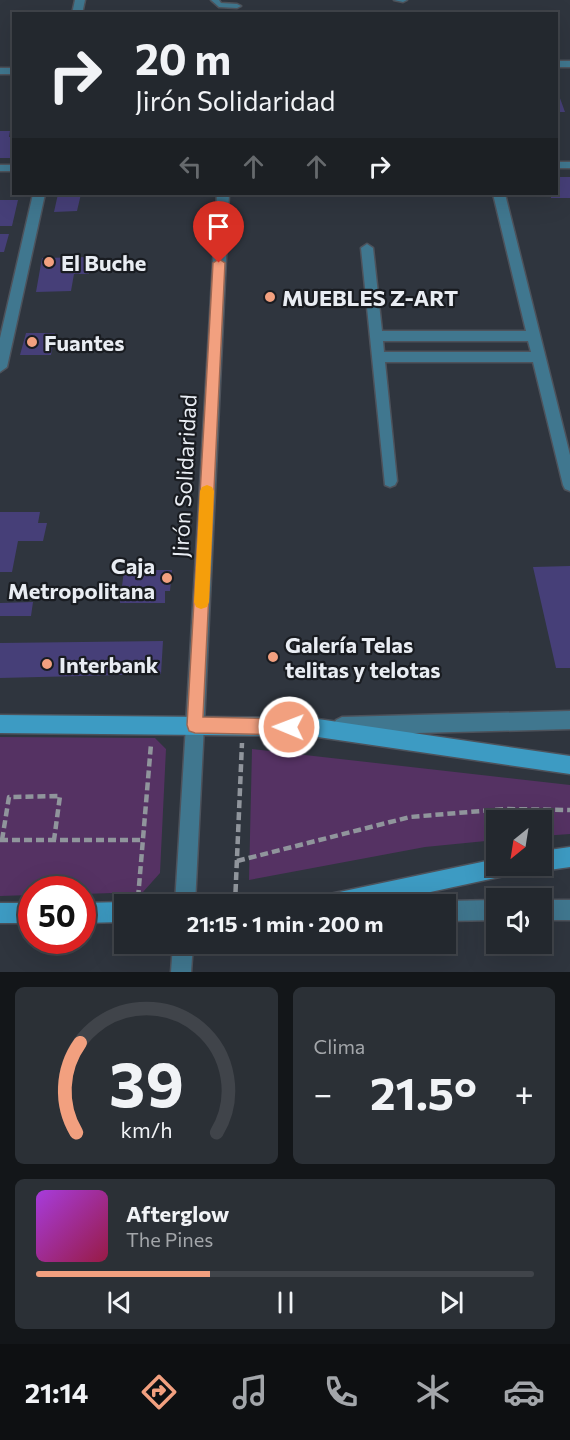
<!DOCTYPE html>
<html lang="es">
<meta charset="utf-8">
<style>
body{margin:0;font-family:Commissioner,sans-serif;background:#2b3036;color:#f1f3f6;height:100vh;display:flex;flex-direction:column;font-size:22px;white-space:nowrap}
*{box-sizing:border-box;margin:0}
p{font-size:20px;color:#a3a6aa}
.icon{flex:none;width:33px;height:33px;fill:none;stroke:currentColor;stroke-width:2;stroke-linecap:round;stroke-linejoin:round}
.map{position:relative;height:972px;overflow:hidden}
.sheet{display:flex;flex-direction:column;gap:15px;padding:15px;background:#131619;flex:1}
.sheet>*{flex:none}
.top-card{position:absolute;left:12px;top:12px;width:546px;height:183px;border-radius:0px;box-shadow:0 6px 24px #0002,0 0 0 2px #40444a;background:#23282e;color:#f1f3f6;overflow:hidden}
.needle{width:39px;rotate:210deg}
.tools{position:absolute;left:486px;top:810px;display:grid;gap:12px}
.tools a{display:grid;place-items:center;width:66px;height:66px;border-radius:0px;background:#23282e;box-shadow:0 6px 24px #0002,0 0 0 2px #40444a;font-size:30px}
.speed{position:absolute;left:18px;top:876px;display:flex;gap:12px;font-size:30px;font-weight:700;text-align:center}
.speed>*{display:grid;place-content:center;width:78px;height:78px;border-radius:50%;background:#23282e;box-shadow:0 6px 24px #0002,0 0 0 2px #40444a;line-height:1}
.speed .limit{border:9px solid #d22;background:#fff;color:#111}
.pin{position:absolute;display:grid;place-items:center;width:51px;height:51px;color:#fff;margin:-62px -26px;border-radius:50% 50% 50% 0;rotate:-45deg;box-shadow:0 0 6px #0007}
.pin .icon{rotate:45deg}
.me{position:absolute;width:66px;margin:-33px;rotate:271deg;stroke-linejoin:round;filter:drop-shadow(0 0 4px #0008)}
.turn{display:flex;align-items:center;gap:21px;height:126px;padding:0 24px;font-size:27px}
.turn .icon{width:78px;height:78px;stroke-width:2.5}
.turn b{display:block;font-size:42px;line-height:51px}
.lanes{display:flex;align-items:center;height:57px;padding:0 24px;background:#0003;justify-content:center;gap:30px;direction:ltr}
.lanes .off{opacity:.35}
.big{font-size:45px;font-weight:700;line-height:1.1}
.sheet .tile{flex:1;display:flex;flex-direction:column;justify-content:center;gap:9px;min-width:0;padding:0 21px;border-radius:9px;background:#2b3036}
.sheet .dial{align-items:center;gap:0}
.dial svg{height:156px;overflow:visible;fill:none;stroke:#40444a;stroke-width:7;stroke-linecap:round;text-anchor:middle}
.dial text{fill:#f1f3f6;stroke:none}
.song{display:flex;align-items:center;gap:18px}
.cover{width:72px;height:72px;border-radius:9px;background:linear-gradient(135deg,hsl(280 70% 55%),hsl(340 70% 35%))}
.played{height:6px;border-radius:3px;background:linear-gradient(90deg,#f2a07f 35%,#40444a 35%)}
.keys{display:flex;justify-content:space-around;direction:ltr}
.heat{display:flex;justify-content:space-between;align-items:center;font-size:33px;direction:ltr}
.sheet .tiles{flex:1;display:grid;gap:15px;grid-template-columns:1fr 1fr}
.tile:last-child{grid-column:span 2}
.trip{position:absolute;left:114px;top:894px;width:342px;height:60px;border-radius:0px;background:#23282e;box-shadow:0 6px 24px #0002,0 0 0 2px #40444a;font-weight:700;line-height:60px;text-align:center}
.dock{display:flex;height:96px;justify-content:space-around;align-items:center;background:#0e1012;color:#a3a6aa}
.dock .icon{width:42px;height:42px}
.dock .selected{color:#f2a07f}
.dock b{font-size:27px;color:#f1f3f6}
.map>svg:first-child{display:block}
</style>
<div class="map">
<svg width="570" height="972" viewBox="0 0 570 972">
<rect width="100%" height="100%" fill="#2f353e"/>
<path fill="#553263" d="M0,737L155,738L166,749L160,873L143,892L83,894L82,890H32L31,895L0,896Z
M252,749L570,785V834L542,836V820H496V840L425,847L249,880Z"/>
<path fill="#463f78" d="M557,90L565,112H556Z
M0,131H10L9,137H14V158H0Z
M556,177H570V198H551V194H556Z
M58,194H81L77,211L54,212Z
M0,200H18L12,226H0Z
M0,234H9L4,252H0Z
M91,257L89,274H74L71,291L36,292L42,258Z
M26,333H55L51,355H20Z
M0,512H40L38,523H47L43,541H18L12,572H0Z
M570,566V668H556L533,567Z
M124,570H172L170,591H165V603H120Z
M33,602L31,616H0V603Z
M163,641L161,674L0,678V643Z"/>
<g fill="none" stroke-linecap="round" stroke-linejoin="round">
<g stroke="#4d525b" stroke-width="3">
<path id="service" d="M211,0H219L221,3L237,4L241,6L237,8L219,7Z
M394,0H407L403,2Z"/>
</g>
<g stroke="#4d525b" stroke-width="3">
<path id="minor" d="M75,0H85L82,14H72Z
M556,61H570V67H556Z
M0,68H14V74H0Z
M556,162H570V168H556Z
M0,165H14V171H0Z
M33,194H45L7,367L0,372V338Z
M217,194H229L204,725L201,731L195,734L189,731L186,725Z
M493,194H505L570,455V491L565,489L563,485L533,362H385L397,481L395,485L390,487L385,485L361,248L367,244L373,248L382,331H526ZM383,341H528L531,352H384Z
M570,711V729L342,735L336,732L333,726L336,720L342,717Z
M496,900V920L446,921V904H439L446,901Z
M542,900H570V920H542Z"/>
</g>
<g stroke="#4d525b" stroke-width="3">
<path id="tertiary" d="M195,716L201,719L204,725L195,904H175L186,725L189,719Z
M173,944H193L191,972H171Z"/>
</g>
<g stroke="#4d525b" stroke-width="3">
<path id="secondary" d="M0,715L311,718L570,756V774L311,736L0,733Z
M570,847V867L542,871L535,868L534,866H542V851Z
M496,859V866H521L518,873L375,904H320L323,897L330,894Z
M124,902L130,904H124V922L82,923V903Z
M0,903H32V923H0Z"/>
</g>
<path stroke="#90959c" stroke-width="4.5" stroke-dasharray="8 4" stroke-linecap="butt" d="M0,840H143
M2,840L9,797L60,796L54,840
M237,861L410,817L505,809L570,810
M138,898L151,744
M235,904L242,743"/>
<use href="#service" fill="#40778f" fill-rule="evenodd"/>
<use href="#minor" fill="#40778f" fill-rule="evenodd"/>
<use href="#tertiary" fill="#40778f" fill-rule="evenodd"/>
<use href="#secondary" fill="#3d9bc3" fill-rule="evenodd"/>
</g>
<path fill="#f2a07f" stroke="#9d6853" stroke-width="1.5" d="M219,259L225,263L203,717L289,719L294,721L297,727L294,732L289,735L195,733L189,731L187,725L213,263Z"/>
<path fill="#f59e0b" d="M207,485L212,487L214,491L209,602L207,607L201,609L196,607L194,602L200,491L202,487Z"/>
<g fill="#f2a07f" stroke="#191c21" stroke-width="2">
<circle cx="49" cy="262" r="6"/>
<circle cx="270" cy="297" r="6"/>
<circle cx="32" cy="342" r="6"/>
<circle cx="167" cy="578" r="6"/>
<circle cx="273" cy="657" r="6"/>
<circle cx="47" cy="664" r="6"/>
</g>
<g text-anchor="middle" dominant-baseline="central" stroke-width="4.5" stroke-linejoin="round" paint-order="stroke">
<g font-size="22" font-weight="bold" fill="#e9edf3" stroke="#191c21" text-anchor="start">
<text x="61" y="262">El Buche</text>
<text x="282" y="297">MUEBLES Z-ART</text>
<text x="44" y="342">Fuantes</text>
<text x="155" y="565" text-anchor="end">Caja<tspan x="155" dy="25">Metropolitana</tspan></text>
<text x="285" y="644">Galería Telas<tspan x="285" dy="25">telitas y telotas</tspan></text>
<text x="59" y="664">Interbank</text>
</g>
<g font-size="22" fill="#e9edf3" stroke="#191c21">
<text transform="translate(184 476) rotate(-87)">Jirón Solidaridad</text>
</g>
</g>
</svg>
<div class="tools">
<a><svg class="needle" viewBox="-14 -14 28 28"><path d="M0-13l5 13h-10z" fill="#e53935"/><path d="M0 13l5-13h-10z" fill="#a3a6aa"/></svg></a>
<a><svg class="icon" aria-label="sound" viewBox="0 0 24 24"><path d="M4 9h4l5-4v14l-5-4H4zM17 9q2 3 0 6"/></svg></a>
</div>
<div class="speed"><div class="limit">50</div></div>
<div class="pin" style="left:219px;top:263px;background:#d93025"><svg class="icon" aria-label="arrive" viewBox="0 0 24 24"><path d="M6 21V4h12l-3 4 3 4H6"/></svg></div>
<svg class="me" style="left:289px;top:727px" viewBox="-20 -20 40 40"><circle r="17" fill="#f2a07f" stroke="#fff" stroke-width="3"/><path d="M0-11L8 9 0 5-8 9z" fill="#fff"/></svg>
<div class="trip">21:15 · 1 min · 200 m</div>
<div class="top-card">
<div class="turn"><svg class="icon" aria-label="right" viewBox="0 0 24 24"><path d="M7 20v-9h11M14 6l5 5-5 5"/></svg><div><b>20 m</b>Jirón Solidaridad</div></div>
<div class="lanes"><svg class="icon off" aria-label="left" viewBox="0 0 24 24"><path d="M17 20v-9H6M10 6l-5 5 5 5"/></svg><svg class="icon off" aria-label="ahead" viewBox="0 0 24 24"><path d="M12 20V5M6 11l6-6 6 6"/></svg><svg class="icon off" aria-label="ahead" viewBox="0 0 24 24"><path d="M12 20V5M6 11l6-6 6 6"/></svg><svg class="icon" aria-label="right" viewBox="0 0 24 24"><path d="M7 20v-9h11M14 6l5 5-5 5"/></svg></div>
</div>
</div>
<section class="sheet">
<div class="tiles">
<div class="tile dial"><svg viewBox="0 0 100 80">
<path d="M14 69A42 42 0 1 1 86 69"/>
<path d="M14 69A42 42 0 0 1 16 23" stroke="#f2a07f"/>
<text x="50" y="56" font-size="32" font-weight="700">39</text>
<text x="50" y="72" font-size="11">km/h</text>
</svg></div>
<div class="tile"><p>Clima</p>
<div class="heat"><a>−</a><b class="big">21.5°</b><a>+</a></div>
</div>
<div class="tile">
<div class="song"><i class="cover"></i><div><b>Afterglow</b><p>The Pines</p></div></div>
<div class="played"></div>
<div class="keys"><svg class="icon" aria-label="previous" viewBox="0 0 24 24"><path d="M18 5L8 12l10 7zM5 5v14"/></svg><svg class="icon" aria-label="pause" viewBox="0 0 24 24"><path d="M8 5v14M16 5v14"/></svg><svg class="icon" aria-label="next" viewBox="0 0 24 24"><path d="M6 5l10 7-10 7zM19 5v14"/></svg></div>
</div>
</div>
</section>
<nav class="dock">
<b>21:14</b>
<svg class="icon selected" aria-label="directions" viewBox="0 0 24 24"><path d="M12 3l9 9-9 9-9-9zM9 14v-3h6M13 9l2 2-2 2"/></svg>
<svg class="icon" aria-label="music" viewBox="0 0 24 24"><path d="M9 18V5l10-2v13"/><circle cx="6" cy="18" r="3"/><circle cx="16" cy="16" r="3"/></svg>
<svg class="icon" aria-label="phone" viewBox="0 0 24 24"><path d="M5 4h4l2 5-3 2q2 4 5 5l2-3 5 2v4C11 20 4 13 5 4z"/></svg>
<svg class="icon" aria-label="climate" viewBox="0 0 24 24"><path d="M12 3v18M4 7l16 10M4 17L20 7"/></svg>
<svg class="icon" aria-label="car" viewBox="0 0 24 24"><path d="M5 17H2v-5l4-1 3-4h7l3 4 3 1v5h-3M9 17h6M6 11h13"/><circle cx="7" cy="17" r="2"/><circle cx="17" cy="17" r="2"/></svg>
</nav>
